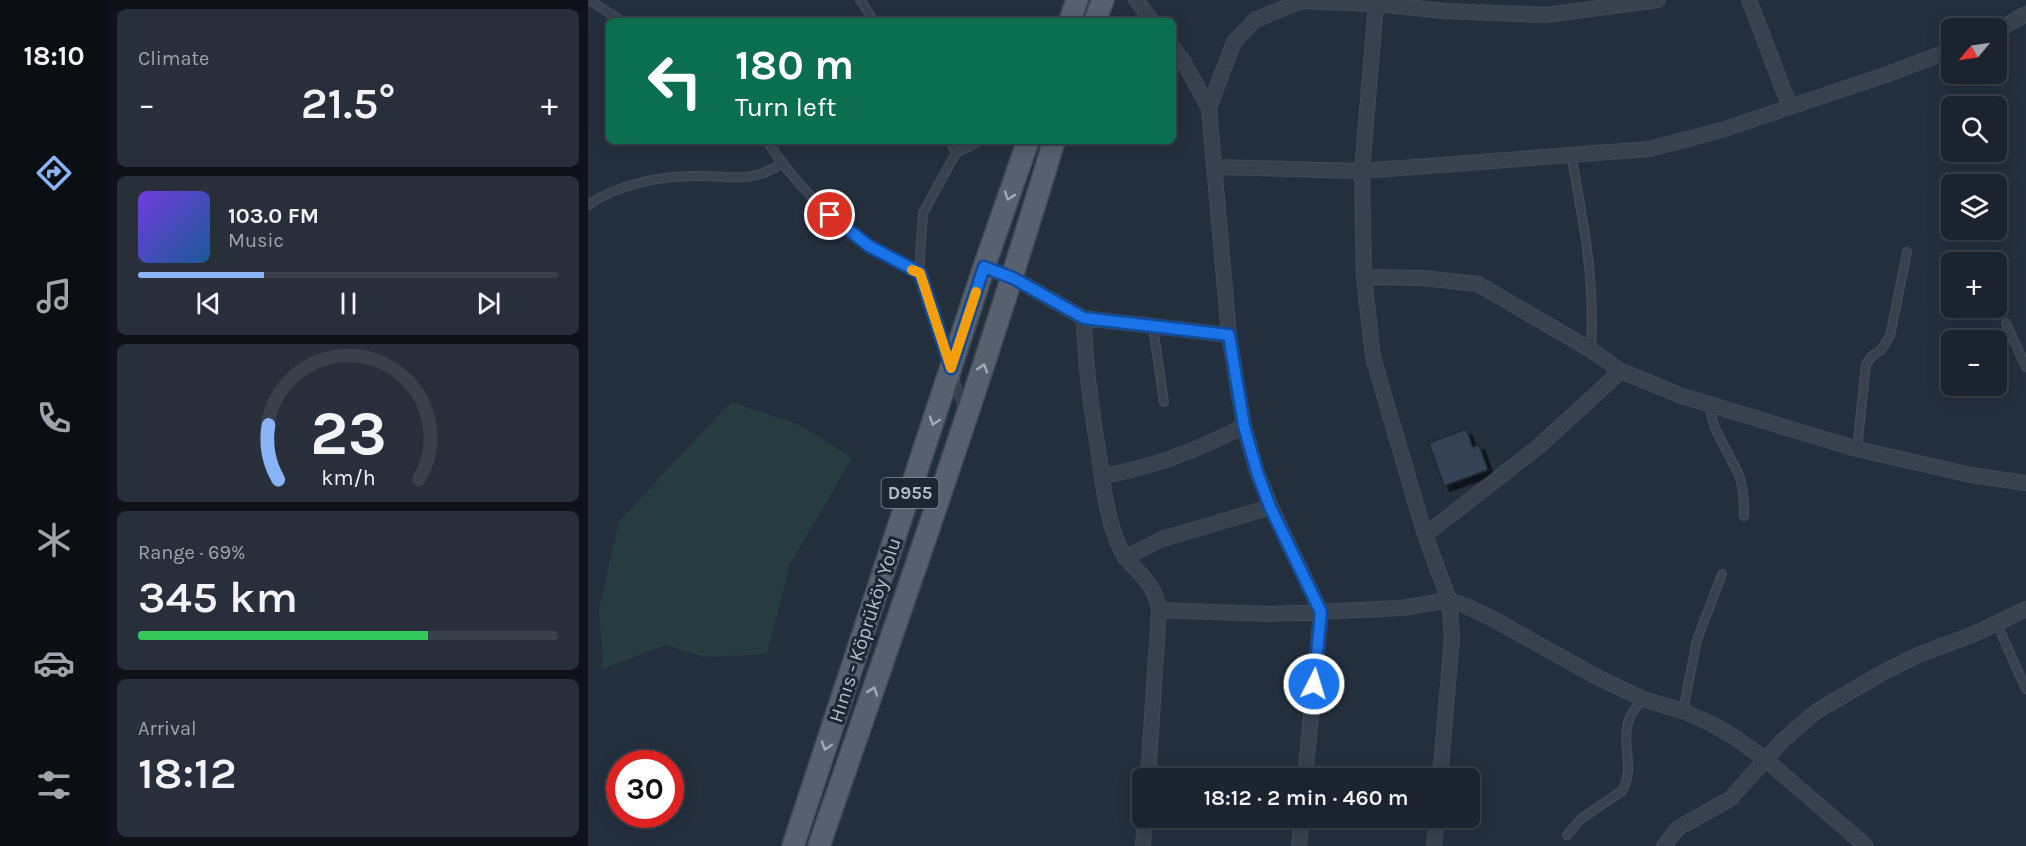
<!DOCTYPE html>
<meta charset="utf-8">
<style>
body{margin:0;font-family:Karla,sans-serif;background:#282f3a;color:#f1f3f6;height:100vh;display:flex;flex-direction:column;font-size:22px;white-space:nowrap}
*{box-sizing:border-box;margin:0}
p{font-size:20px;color:#a0a4aa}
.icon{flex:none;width:33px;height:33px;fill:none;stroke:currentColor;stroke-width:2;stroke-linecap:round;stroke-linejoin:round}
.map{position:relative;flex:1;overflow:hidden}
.side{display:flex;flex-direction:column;gap:9px;padding:9px;background:#0f1319;width:480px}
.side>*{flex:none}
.guide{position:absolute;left:18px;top:18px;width:570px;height:126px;border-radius:9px;box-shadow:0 3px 15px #0003,0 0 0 2px #39404a;background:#0b6e4f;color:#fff;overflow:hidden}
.needle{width:39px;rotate:241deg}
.tools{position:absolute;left:1353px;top:18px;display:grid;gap:12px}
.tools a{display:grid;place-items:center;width:66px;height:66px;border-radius:9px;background:#1b232e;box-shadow:0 3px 15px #0003,0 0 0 2px #39404a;font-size:30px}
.speed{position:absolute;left:18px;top:750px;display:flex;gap:12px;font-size:30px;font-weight:700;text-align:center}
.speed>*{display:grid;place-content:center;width:78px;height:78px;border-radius:50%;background:#1b232e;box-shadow:0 3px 15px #0003,0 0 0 2px #39404a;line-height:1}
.speed .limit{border:9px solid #d22;background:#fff;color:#111}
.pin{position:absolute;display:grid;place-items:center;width:51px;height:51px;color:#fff;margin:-26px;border:3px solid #fff;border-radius:50%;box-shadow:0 2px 6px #0007}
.me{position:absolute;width:66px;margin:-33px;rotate:5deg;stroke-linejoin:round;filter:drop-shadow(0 0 4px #0008)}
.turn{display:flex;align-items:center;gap:21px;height:126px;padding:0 30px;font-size:27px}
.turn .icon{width:78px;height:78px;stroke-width:2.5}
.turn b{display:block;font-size:42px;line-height:51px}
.big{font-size:45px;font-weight:600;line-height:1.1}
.side .tile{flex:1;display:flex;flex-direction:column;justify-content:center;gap:9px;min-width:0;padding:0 21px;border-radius:9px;background:#282f3a}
.side .dial{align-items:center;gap:0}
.dial svg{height:156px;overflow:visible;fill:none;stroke:#39404a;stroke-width:7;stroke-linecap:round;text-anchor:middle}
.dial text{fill:#f1f3f6;stroke:none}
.song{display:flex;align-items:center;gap:18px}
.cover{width:72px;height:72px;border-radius:9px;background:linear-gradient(135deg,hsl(260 70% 55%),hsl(210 70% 35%))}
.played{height:6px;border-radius:3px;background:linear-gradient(90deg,#8ab4f8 30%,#39404a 30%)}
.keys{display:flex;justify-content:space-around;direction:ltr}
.heat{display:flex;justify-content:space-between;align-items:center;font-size:33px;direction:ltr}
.charge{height:9px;border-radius:4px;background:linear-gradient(90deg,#34c759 69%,#39404a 0)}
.trip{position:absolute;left:544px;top:768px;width:348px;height:60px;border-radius:9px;background:#1b232e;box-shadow:0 3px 15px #0003,0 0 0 2px #39404a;font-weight:600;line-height:60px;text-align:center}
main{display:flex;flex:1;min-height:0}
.tabs{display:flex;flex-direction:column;width:108px;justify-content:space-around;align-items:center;background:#0b0e12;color:#a0a4aa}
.tabs .icon{width:42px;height:42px}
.tabs .on{color:#8ab4f8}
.tabs b{font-size:27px;color:#f1f3f6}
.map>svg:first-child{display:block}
</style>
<main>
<nav class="tabs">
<b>18:10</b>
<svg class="icon on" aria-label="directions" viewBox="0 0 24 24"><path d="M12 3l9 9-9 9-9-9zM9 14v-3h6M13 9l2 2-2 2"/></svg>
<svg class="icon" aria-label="music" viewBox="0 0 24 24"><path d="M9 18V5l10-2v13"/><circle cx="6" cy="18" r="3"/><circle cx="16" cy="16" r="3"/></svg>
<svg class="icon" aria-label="phone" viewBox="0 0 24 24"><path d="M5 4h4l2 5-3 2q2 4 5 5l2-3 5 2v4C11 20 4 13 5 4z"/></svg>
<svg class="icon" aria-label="climate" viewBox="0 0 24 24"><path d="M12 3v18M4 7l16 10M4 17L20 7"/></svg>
<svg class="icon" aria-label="car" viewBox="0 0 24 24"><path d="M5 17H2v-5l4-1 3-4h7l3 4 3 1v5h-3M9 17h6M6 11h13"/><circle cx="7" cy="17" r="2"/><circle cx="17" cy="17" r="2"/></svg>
<svg class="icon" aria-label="filters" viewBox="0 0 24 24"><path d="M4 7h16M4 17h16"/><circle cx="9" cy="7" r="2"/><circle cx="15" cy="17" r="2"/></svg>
</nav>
<section class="side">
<div class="tile"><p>Climate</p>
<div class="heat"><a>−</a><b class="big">21.5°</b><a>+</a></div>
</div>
<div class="tile">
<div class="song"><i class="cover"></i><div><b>103.0 FM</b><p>Music</p></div></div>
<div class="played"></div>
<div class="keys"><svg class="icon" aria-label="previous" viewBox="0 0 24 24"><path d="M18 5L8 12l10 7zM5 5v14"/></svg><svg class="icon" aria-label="pause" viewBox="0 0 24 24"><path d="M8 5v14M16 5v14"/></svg><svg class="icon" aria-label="next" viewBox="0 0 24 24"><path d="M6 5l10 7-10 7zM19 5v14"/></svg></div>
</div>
<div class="tile dial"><svg viewBox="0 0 100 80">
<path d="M14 69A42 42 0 1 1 86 69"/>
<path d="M14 69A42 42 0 0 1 9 41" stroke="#8ab4f8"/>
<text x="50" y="56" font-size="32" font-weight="700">23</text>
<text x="50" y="72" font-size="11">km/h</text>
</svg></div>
<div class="tile"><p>Range · 69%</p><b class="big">345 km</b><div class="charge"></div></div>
<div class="tile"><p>Arrival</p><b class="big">18:12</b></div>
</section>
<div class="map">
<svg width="1438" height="846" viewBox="0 0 1438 846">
<defs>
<filter id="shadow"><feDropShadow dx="5.5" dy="5.5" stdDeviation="0" flood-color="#0009"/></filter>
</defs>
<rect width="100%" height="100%" fill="#242f3e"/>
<path fill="#263c3f" d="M143,402L212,425L264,458L202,564L179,654L116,657L77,645L15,669L11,609L31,521Z"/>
<path fill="#364354" stroke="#1f2835" stroke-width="1.5" filter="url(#shadow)" d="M878,429L885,447L891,445L900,470L856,486L841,443Z"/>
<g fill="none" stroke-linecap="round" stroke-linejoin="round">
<g stroke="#414a57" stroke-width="10">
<path id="lane" d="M1,0L34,21
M272,0L286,21
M179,141C216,198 270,245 331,273
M362,141L368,153
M983,155C996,224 1007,279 1003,350
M0,205C28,185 72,176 106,176C144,175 160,185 195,163
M1418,323L1438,367
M565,327L576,402
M360,359L331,273L335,213L368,153L392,141
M366,378L375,407
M1123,404C1120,427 1144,456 1152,478C1156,491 1156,503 1156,516
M1269,449L1278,364L1284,356L1293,350L1302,336L1319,252
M1409,624L1438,689
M1095,711L1109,640L1134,574
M979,835L993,819L1034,791C1049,765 1030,741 1043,715C1046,709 1051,704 1055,699"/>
</g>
<g stroke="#414a57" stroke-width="16">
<path id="street" d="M548,0L564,21
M1161,0L1202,107
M788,4L774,171L776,277L785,357L837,535L861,600L864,637L852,778
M1408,31L1438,14
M585,48L594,59L621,108L641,335L656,426L669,472L683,507L733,612L717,778
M621,108L646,42L667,20L713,1L788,4L857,11L958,15L1070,0
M626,167L774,171L1061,149L1134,130L1297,75L1364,50
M396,267L425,278L496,318L641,335
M776,277L835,278L890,284L1003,350L1033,371L1094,396L1269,449L1383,475L1438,483
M496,318C497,364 503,409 511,455C515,484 518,513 529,541C541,572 565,574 571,610L560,778
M514,476C564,468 610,450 656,426
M837,535L950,447L1033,371
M537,558L574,539L683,507
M571,610L681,614L814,608L861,600L878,606L907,620L1009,677L1055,699L1095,711L1124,724L1148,738L1178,760L1278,846
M555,846L557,818
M711,846L714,818
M846,846L849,818
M1076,846L1090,828L1142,799L1195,740L1229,711L1294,673L1330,655L1386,634L1438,609"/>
</g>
<g stroke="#414a57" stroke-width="24">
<path id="primary" d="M482,21L489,0
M507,21L515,0
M205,846L396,267L440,141
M231,846C312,612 395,378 466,141"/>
</g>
<use href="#lane" stroke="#38414e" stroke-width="7"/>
<use href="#street" stroke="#38414e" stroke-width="14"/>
<use href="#primary" stroke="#56606e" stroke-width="21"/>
</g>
<defs><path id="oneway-chevron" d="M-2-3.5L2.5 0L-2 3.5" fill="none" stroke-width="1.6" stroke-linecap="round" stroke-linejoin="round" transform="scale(1.5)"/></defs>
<g stroke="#a1aab7">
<use href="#oneway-chevron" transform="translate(421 196) rotate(109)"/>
<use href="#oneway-chevron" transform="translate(395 368) rotate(-72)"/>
<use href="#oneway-chevron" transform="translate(346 421) rotate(108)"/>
<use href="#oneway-chevron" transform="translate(285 691) rotate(-71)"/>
<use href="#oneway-chevron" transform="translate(238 746) rotate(108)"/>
</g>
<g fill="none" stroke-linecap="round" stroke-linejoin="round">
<g stroke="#114b97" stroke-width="15">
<path id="route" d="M242,215L281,246L332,273L363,368L396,267L425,278L496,318L641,335L656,426L669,472L682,507L733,612L726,684"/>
</g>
<use href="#route" stroke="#1a73e8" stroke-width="10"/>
<path stroke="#f59e0b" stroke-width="10" d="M324,270L332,273L363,368L388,292"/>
</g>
<g text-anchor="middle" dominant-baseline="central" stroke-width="6" stroke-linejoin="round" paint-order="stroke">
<rect fill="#1d2633" stroke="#878f9c" stroke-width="1.5" x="293.5" y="478" width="57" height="30" rx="4.5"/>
<g font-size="18" font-weight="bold" fill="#b4bcc9">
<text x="322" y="493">D955</text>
</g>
<g font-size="20" fill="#b4bcc9" stroke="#1d2633">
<text transform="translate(277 630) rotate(-72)">Hınıs - Köprüköy Yolu</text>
</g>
</g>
</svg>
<div class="tools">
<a><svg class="needle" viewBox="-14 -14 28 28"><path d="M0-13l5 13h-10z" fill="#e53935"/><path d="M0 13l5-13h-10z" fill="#a0a4aa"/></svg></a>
<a><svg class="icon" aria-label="search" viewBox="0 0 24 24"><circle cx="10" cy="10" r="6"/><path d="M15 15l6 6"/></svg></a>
<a><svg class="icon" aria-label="layers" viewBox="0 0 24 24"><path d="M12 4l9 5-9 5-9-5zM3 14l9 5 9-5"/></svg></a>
<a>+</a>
<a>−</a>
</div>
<div class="speed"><div class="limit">30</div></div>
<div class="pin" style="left:242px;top:215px;background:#d93025"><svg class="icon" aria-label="arrive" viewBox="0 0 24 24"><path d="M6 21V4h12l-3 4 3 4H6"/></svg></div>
<svg class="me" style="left:726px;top:684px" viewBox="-20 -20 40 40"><circle r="17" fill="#1a73e8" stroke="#fff" stroke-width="3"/><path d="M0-11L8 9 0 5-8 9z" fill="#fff"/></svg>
<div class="trip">18:12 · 2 min · 460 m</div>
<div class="guide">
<div class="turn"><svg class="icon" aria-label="left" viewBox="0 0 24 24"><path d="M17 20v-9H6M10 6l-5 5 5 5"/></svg><div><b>180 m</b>Turn left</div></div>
</div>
</div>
</main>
